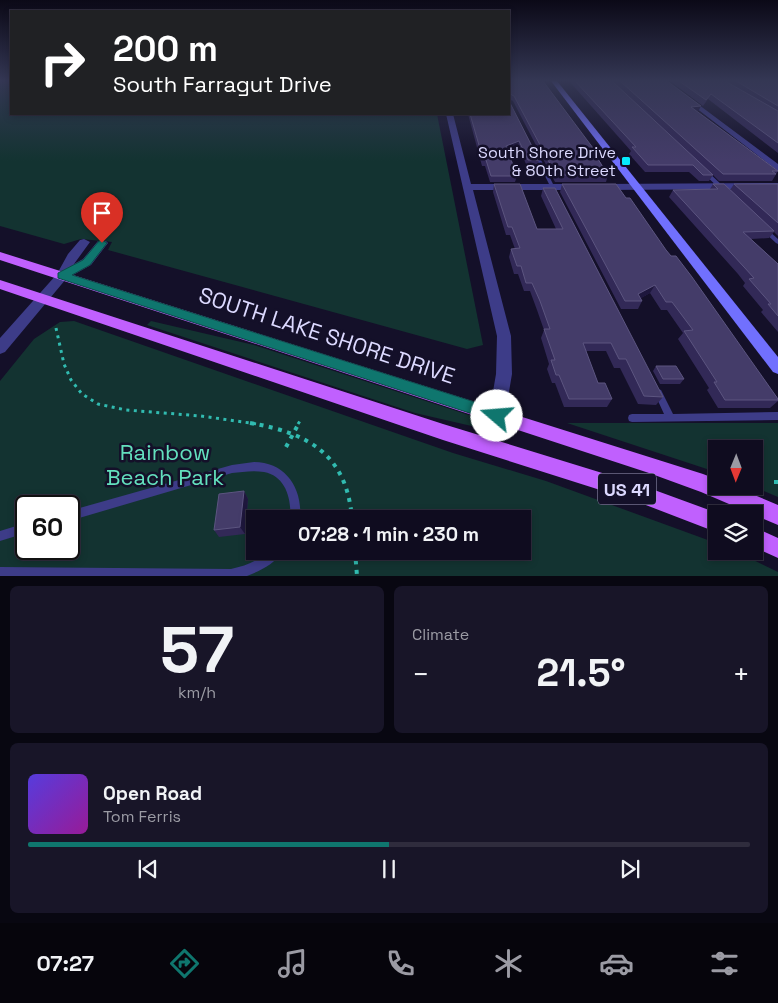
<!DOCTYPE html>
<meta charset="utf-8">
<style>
body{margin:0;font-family:"Space Grotesk",sans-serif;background:#181528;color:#f1f3f6;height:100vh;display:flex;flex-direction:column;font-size:19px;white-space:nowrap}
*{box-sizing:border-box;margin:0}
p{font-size:16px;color:#9b9ba4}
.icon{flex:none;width:28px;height:28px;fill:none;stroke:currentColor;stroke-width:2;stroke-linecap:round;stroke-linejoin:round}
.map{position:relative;height:576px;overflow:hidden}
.drawer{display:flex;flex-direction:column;gap:10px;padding:10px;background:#080711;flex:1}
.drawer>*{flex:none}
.top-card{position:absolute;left:10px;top:10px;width:500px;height:105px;border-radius:0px;box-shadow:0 2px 8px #0003,0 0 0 1px #2f2c3d;background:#202124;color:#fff;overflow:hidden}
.needle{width:32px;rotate:181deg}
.buttons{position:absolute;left:708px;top:440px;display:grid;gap:10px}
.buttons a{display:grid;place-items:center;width:55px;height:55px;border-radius:0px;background:#0f0c1f;box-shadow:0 2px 8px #0003,0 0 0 1px #2f2c3d;font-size:25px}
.speed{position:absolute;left:15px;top:495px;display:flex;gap:10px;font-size:25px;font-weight:700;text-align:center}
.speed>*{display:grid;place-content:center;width:65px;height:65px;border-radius:50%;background:#0f0c1f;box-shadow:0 2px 8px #0003,0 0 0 1px #2f2c3d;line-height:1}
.speed .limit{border:2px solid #111;border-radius:8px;background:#fff;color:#111}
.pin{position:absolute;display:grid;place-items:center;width:42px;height:42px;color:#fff;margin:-51px -21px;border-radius:50% 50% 50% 0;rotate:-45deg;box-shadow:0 0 5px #0007}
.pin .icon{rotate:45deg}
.me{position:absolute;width:55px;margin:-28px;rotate:288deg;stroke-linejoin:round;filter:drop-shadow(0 0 4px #0008)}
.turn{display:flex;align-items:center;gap:18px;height:105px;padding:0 20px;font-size:22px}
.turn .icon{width:65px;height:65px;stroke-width:2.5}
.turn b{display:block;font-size:35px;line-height:42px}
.big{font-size:38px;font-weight:700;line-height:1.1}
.drawer .widget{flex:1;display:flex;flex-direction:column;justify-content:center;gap:8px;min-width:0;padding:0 18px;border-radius:8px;background:#181528}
.drawer .dial{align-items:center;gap:0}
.dial b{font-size:65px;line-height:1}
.song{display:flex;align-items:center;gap:15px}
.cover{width:60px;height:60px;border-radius:8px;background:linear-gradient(135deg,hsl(250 70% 55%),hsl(300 70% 35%))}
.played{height:5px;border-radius:2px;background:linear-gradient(90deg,#0f766e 50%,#2f2c3d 50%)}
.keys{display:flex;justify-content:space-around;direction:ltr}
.heat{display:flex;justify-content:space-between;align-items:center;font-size:28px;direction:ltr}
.drawer .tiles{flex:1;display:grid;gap:10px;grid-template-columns:1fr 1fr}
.widget:last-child{grid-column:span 2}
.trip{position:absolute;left:246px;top:510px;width:285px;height:50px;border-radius:0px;background:#0f0c1f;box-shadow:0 2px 8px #0003,0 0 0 1px #2f2c3d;font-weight:700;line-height:50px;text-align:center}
.menu{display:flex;height:80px;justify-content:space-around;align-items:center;background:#06050c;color:#9b9ba4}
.menu .icon{width:35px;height:35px}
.menu .active{color:#0f766e}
.menu b{font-size:22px;color:#f1f3f6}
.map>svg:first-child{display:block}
</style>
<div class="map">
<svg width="778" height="576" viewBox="0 0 778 576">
<rect width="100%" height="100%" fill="#141029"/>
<path fill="#133331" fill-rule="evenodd" d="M0,81H11V114H437L483,345L467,349L108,250L112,242L81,239L64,244L0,226Z
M74,321L453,453L546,481L716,543V551H735L778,572V576H0V381L34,339L60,322ZM26,506H69V549H26ZM255,519H522V551H255Z
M151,321L254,345L490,422L489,430L415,413L147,325Z
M567,423H778V497L752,486L754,449H716V472Z"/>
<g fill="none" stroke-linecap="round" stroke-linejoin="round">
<path stroke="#31bbb0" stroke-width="3" stroke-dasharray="3 4.5" stroke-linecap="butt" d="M56,328L64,364L71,380L82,394L98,404L126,410L201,416L257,424
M298,424L302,418"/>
<path stroke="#31bbb0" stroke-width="4" stroke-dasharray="4 5.5" stroke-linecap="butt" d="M250,423C309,433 347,455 352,519
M286,447L299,423
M774,482H778
M355,551L357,576"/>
<path fill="#3d3c88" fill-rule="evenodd" d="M534,153L538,154L556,190V191H554L552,190L534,154Z
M703,171H707L725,188V190H721L703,173Z
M766,229L768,230L778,239V244L776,243L764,232L763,231L764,230Z
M658,389L661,390L673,414L778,412V420L632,422L629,421L628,418L629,415L632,414H664L654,392L655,390Z
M254,462C286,462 303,489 300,519H290C292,500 286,476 264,472C253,470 242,472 232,473L69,521V511L232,465Z
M26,523V533L0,541V531Z
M269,551H282C276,564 259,571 247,576H0V567L231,569C246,566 258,561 269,551Z"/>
<path fill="#3d3c88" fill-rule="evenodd" d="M661,81H667L778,164V171Z
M446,114H453L471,184H578L583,187L578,190H473L511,336L512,374L505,415L503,420L497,422L491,420L489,415L496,374L497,336Z
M778,183V189L601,190L596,187L601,184Z
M84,239L90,242L74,264L83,259L98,241H106L108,243L91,265L66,279L5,352L0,354V338L57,274L68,254L80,240Z"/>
<path fill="#7170fe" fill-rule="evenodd" d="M551,81H557L778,357V374L773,372Z"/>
<path fill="#c060fe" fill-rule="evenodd" d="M0,252L703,474L716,479V486H733L778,505V525L701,492L649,473L0,260Z
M0,280L443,424L638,484L720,514H716V532L638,502L443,440L0,289Z
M754,527L778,538V558L754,547Z"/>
</g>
<path fill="#322957" d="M509,81L593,148V150L608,175L606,182H555L513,101L509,99Z
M569,81H667L698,112L778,171L772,181H719L713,175L709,181H699L689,172H645L629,154L631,151Z
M670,81H778V153L708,99L703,106Z
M468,114H509L539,160L537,166H527L518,147L508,151L517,176L515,182H490L485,166H482Z
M494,184L537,229H556L541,196L543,188L663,397L656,405L638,404L620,368H614L606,351H586L598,383L612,399L607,407H564L555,383H552L547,369L549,364L541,338L544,330L537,310L530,291H524L518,274H514L509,257L511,249H515L510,235H506L493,192Z
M562,184L666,250L778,399V401L770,408H718L707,390L709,388L678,339L683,333L667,310H661L650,293L641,298L642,301L638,309H621L560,192Z
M713,184L730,190L734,184H778V236L774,232L769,238L751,239L778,264V332L761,312L763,310L743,286L745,283L738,274L669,197L673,190L710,189Z
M656,366L684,379L680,384H660L653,371Z
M244,491L248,499L245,534L219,537L214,530Z"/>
<path fill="#1e173d" d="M701,106L698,112L691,107Z
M519,141L518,147L505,152L506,146Z
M655,285L650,293L636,301L638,294Z
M244,491L248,499L245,534L240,527Z"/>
<path fill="#443c69" stroke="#5c5580" d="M509,81H543L593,148H591L608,175H556L514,96L510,94L509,98Z
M575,81H612L713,175H703L693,165H648L632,147H636Z
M620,81H667L701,106L691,107L778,171H772L776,174H723Z
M679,81H725L778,111V143L711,94L706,100Z
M736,81H778V106Z
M509,101L539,160H528L519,141L506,146L517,176H491L486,160L483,159L470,114H509Z
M494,184H520L537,229H563L543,188H555L663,397L644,396L626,359H619L611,343H583L598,383H605L612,399H569L559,375H556L551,360H555L544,329H550L540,301L532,283H526L521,266H517L511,249L520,248L512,227H508Z
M562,184H616L626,198H630L666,250L671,256H676L692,277L778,399V400H725L714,382H717L684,331L693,330L672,302H666L655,285L638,294L642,301H625Z
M713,184H724L774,231L743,232L778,264V316L768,304H771L749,279L754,278L744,267L673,190L718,189Z
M734,184H778V223Z
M656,366H676L684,379H663Z
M244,491L240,527L214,530L219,494Z"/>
<linearGradient id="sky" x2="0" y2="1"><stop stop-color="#0b0917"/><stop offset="0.5" stop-color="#343754"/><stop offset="1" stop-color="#343754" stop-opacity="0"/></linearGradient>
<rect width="778" height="161" fill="url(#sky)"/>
<path fill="#0f766e" stroke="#0a4d48" d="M102,240L107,243L90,265L72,275L497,409L502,411L504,416L502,420L497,422L58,278V273L83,260L99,241Z"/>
<rect fill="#06eafe" stroke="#141029" stroke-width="2" x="621" y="156" width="10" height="10" rx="2.5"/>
<g text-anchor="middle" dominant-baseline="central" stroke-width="5" stroke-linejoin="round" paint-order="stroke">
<g font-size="16" fill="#dcd9ff" stroke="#141029" text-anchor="end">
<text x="616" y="152">South Shore Drive<tspan x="616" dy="18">&amp; 80th Street</tspan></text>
</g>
<rect fill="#141029" stroke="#a09dbf" stroke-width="1" x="598" y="473.5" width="58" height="31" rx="4"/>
<g font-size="18" font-weight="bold" fill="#dcd9ff">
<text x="627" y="489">US 41</text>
</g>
<g font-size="22" fill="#dcd9ff" stroke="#141029">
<text transform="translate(327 335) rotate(18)">SOUTH LAKE SHORE DRIVE</text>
</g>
<g font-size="22" fill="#63e0be" stroke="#141029">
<text x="165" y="452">Rainbow<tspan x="165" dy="25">Beach Park</tspan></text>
</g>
</g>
</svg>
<div class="buttons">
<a><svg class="needle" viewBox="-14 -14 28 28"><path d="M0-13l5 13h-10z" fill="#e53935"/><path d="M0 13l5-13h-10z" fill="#9b9ba4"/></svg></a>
<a><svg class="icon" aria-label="layers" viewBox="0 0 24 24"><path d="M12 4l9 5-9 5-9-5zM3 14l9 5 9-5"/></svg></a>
</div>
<div class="speed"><div class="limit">60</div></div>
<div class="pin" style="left:102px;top:243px;background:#d93025"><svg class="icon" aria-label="arrive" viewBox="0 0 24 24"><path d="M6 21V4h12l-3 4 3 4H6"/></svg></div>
<svg class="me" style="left:497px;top:416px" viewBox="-20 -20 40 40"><circle r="19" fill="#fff"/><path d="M0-13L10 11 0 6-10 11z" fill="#0f766e"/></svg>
<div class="trip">07:28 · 1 min · 230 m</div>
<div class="top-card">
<div class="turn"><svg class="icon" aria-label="right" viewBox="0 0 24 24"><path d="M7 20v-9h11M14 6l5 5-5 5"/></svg><div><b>200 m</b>South Farragut Drive</div></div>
</div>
</div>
<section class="drawer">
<div class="tiles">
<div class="widget dial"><b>57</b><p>km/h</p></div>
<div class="widget"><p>Climate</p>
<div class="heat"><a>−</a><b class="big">21.5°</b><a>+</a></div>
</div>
<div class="widget">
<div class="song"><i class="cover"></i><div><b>Open Road</b><p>Tom Ferris</p></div></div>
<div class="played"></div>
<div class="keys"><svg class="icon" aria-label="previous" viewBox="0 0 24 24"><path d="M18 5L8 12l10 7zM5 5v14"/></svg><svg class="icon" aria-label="pause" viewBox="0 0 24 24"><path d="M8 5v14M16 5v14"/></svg><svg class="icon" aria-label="next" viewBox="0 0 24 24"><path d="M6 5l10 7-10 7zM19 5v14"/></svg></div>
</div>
</div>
</section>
<nav class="menu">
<b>07:27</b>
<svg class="icon active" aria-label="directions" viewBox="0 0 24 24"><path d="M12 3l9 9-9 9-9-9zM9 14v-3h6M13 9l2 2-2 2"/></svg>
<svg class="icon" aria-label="music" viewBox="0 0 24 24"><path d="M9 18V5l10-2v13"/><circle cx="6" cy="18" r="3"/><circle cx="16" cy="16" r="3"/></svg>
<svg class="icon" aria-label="phone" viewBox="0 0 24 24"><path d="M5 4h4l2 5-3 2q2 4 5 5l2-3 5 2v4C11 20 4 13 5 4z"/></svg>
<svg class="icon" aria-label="climate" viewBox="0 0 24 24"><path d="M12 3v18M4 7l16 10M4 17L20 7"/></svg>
<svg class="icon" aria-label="car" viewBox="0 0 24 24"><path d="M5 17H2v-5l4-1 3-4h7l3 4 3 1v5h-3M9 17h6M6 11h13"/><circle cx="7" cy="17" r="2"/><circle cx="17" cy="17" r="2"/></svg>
<svg class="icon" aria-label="filters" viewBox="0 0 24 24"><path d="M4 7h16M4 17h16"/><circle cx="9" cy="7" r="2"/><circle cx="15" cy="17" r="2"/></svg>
</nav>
